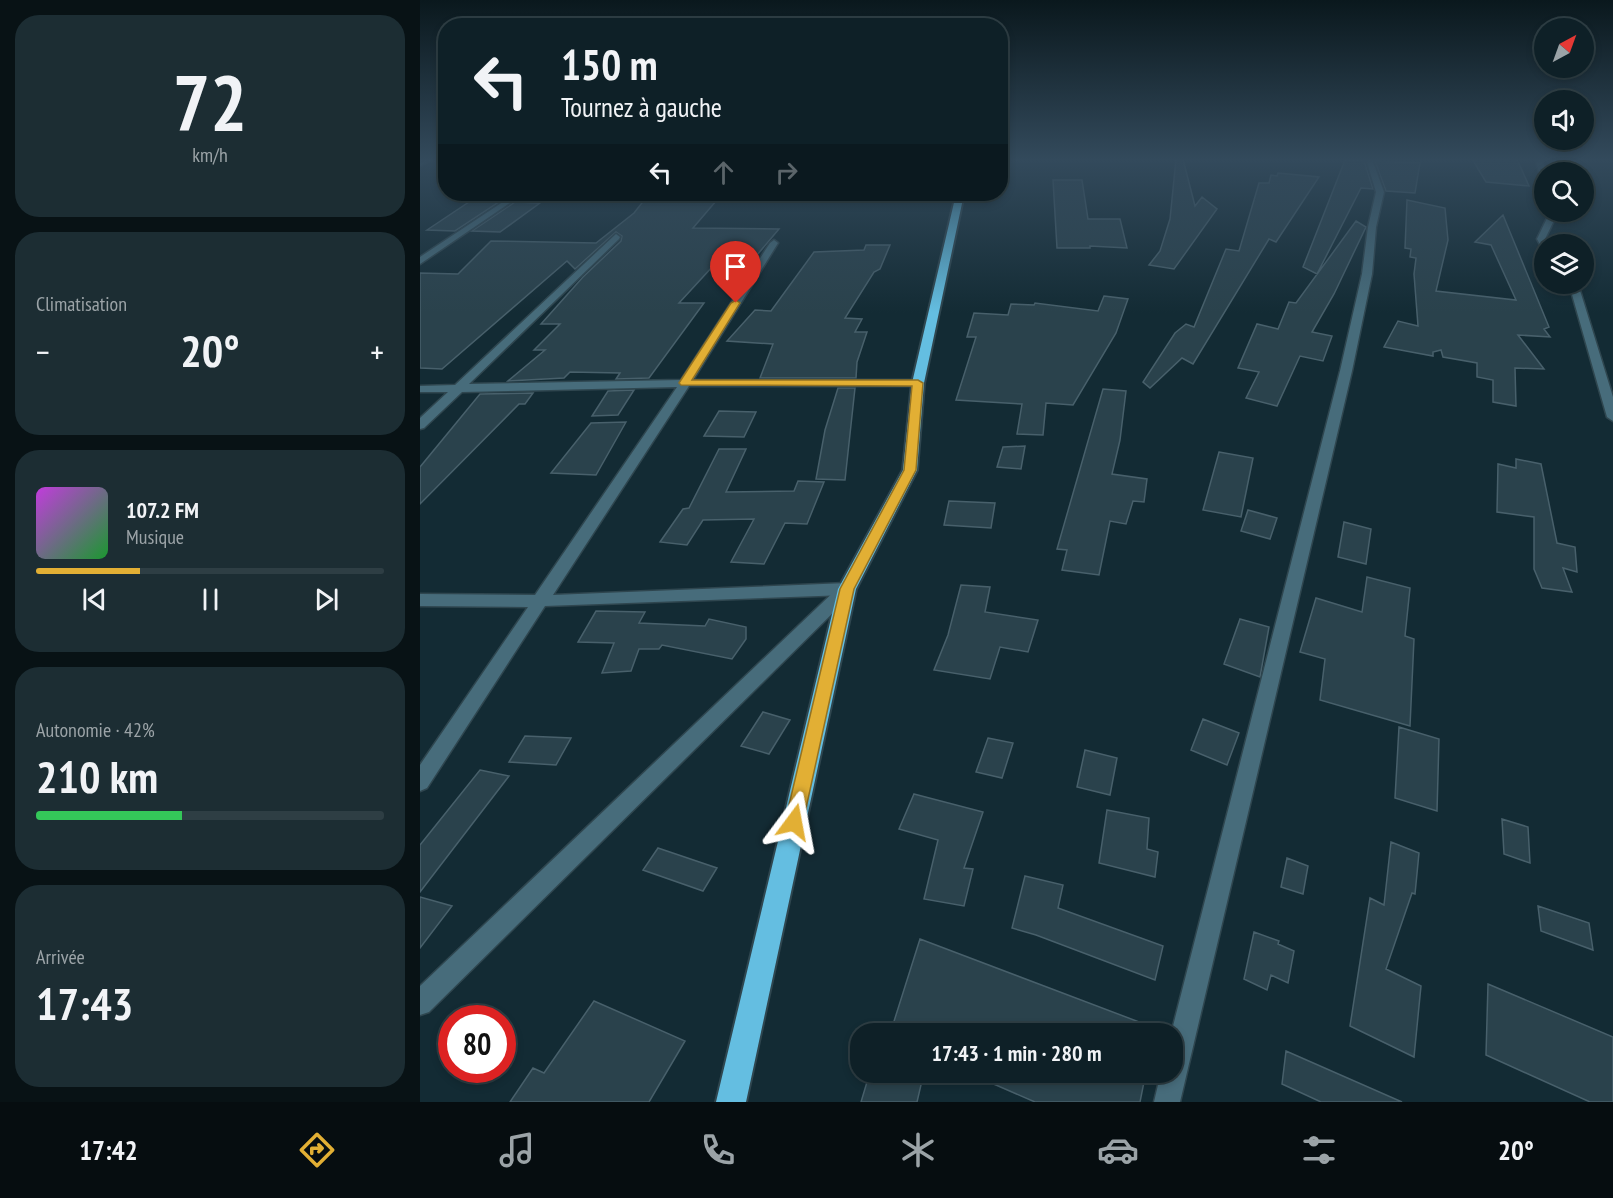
<!DOCTYPE html>
<html lang="fr">
<meta charset="utf-8">
<style>
body{margin:0;font-family:"PT Sans Narrow",sans-serif;background:#1c2d33;color:#f1f3f6;height:100vh;display:flex;flex-direction:column;font-size:22px;white-space:nowrap}
*{box-sizing:border-box;margin:0}
p{font-size:20px;color:#9ba3a7}
.icon{flex:none;width:33px;height:33px;fill:none;stroke:currentColor;stroke-width:2;stroke-linecap:round;stroke-linejoin:round}
.map{position:relative;flex:1;overflow:hidden}
.details{display:flex;flex-direction:column;gap:15px;padding:15px;background:#081215;width:420px}
.details>*{flex:none}
.hud{position:absolute;left:18px;top:18px;width:570px;height:183px;border-radius:24px;box-shadow:0 3px 9px #0003,0 0 0 2px #2e3e44;background:#0e2027;color:#f1f3f6;overflow:hidden}
.needle{width:39px;rotate:41deg}
.tools{position:absolute;left:1114px;top:18px;display:grid;gap:12px}
.tools a{display:grid;place-items:center;width:60px;height:60px;border-radius:50%;background:#0e2027;box-shadow:0 3px 9px #0003,0 0 0 2px #2e3e44;font-size:30px}
.speed{position:absolute;left:18px;top:1005px;display:flex;gap:12px;font-size:30px;font-weight:700;text-align:center}
.speed>*{display:grid;place-content:center;width:78px;height:78px;border-radius:50%;background:#0e2027;box-shadow:0 3px 9px #0003,0 0 0 2px #2e3e44;line-height:1}
.speed .limit{border:9px solid #d22;background:#fff;color:#111}
.pin{position:absolute;display:grid;place-items:center;width:51px;height:51px;color:#fff;margin:-62px -26px;border-radius:50% 50% 50% 0;rotate:-45deg;box-shadow:0 0 6px #0007}
.pin .icon{rotate:45deg}
.me{position:absolute;width:66px;margin:-33px;rotate:13deg;stroke-linejoin:round;filter:drop-shadow(0 0 4px #0008)}
.turn{display:flex;align-items:center;gap:21px;height:126px;padding:0 24px;font-size:27px}
.turn .icon{width:78px;height:78px;stroke-width:2.5}
.turn b{display:block;font-size:42px;line-height:51px}
.lanes{display:flex;align-items:center;height:57px;padding:0 24px;background:#0003;justify-content:center;gap:30px;direction:ltr}
.lanes .off{opacity:.35}
.big{font-size:45px;font-weight:800;line-height:1.1}
.details .widget{flex:1;display:flex;flex-direction:column;justify-content:center;gap:9px;min-width:0;padding:0 21px;border-radius:24px;background:#1c2d33}
.details .dial{align-items:center;gap:0}
.dial b{font-size:78px;line-height:1}
.song{display:flex;align-items:center;gap:18px}
.cover{width:72px;height:72px;border-radius:9px;background:linear-gradient(135deg,hsl(290 70% 55%),hsl(130 70% 35%))}
.played{height:6px;border-radius:3px;background:linear-gradient(90deg,#e2af34 30%,#2e3e44 30%)}
.keys{display:flex;justify-content:space-around;direction:ltr}
.heat{display:flex;justify-content:space-between;align-items:center;font-size:33px;direction:ltr}
.charge{height:9px;border-radius:4px;background:linear-gradient(90deg,#34c759 42%,#2e3e44 0)}
.trip{position:absolute;left:430px;top:1023px;width:333px;height:60px;border-radius:24px;background:#0e2027;box-shadow:0 3px 9px #0003,0 0 0 2px #2e3e44;font-weight:800;line-height:60px;text-align:center}
.dock{display:flex;height:96px;justify-content:space-around;align-items:center;background:#060d10;color:#9ba3a7}
.dock .icon{width:42px;height:42px}
.dock .on{color:#e2af34}
.dock b{font-size:27px;color:#f1f3f6}
main{display:flex;flex:1;min-height:0}
.map>svg:first-child{display:block}
</style>
<main>
<section class="details">
<div class="widget dial"><b>72</b><p>km/h</p></div>
<div class="widget"><p>Climatisation</p>
<div class="heat"><a>−</a><b class="big">20°</b><a>+</a></div>
</div>
<div class="widget">
<div class="song"><i class="cover"></i><div><b>107.2 FM</b><p>Musique</p></div></div>
<div class="played"></div>
<div class="keys"><svg class="icon" aria-label="previous" viewBox="0 0 24 24"><path d="M18 5L8 12l10 7zM5 5v14"/></svg><svg class="icon" aria-label="pause" viewBox="0 0 24 24"><path d="M8 5v14M16 5v14"/></svg><svg class="icon" aria-label="next" viewBox="0 0 24 24"><path d="M6 5l10 7-10 7zM19 5v14"/></svg></div>
</div>
<div class="widget"><p>Autonomie · 42%</p><b class="big">210 km</b><div class="charge"></div></div>
<div class="widget"><p>Arrivée</p><b class="big">17:43</b></div>
</section>
<div class="map">
<svg width="1193" height="1102" viewBox="0 0 1193 1102">
<rect width="100%" height="100%" fill="#132b34"/>
<path fill="#2a424c" stroke="#48606b" stroke-width="1.5" d="M756,159H763L775,206L782,197L797,209L754,269L729,265L740,251L750,219Z
M1052,159H1097L1109,186L1066,182Z
M925,160L944,161L953,189L941,188L897,274L883,267Z
M955,161L1000,163L995,193L966,191Z
M858,173L899,177L856,242L849,239L773,364L762,358L730,388L723,382L755,333L766,324L774,327L806,249L819,251L839,183H849L851,175L857,176Z
M633,180H662L668,219H700L707,248L670,246V248H637Z
M229,194H302L273,228L359,229L337,255L305,253L259,303H284L229,378L196,379L200,373L150,372L144,378L88,381L125,350H114L140,324H121L163,277L201,241L202,236L196,232L155,269L147,261L22,369L0,368V273L38,274L71,241L176,243L214,213Z
M987,200L1025,208L1028,240L1016,291L1096,300L1071,245L1055,242L1083,215L1129,327L1124,329L1130,337L1098,335L1124,369L1095,368L1096,406L1073,402V380L1057,377V363L1023,357L1021,350L1013,352V356L964,347L978,321L998,326L994,274L996,258L990,257L991,249L985,248Z
M49,202H79L35,231L7,230Z
M95,202L120,203L80,232L52,231Z
M936,221L946,227L914,294L892,332L912,336L903,361L880,356L857,406L826,398L839,372L818,368L837,324L858,329L869,302L876,303Z
M446,245H470L460,269L454,272L425,318L442,319L435,332H447L437,362L436,378H340L353,344L307,341L335,310L351,311L394,252L444,250Z
M684,296L708,299L696,333L653,405L626,403L623,435L597,434L602,404L536,400L556,337H547L554,313L588,315L591,304L614,305L615,303L678,311Z
M418,388H435L425,480L396,479L405,430Z
M683,389L706,391L700,440L692,474L727,479L724,502L713,501L706,524L690,521L679,575L642,570L647,550L637,549Z
M214,390L198,415L172,416L188,391Z
M113,393L105,404H99L0,504V467L60,394Z
M299,411L336,412L324,437L284,436Z
M206,422L176,475L131,473L171,423Z
M605,446L601,469L577,467L583,447Z
M299,449H326L306,492L374,491L378,481L404,482L387,524L365,523L344,564L311,562L334,519L283,520L267,545L240,542L263,509L269,508Z
M799,452L833,458L821,517L783,510Z
M1096,459L1121,464L1137,543L1155,547L1157,572L1143,568L1152,592L1122,588L1114,569V517L1077,512L1078,464L1096,468Z
M529,501L575,503L571,528L524,525Z
M828,510L857,518L850,539L821,531Z
M924,522L951,529L946,564L918,557Z
M947,577L990,588L985,636L994,639L990,726L900,700L905,659L880,652L896,598L942,612Z
M541,585L570,587L565,612L618,620L608,652L580,647L570,679L514,670L528,635Z
M176,611L225,612L219,623L285,626L289,619L326,627V639L312,659L242,645L239,649H219L211,671L182,673L194,643L158,642Z
M820,619L849,627L840,677L804,664Z
M343,712L370,720L349,754L321,746Z
M783,719L819,733L807,765L771,750Z
M979,727L1019,739L1017,811L975,798Z
M105,736L151,738L136,765L89,762Z
M568,738L593,743L582,778L556,772Z
M665,750L697,758L690,795L657,787Z
M60,770L89,776L0,892V845Z
M494,794L563,812L544,868L553,869L544,906L504,899L518,840L479,829Z
M687,810L729,818L727,849L738,852L735,877L679,863Z
M1082,819L1108,827L1110,863L1084,854Z
M971,842L999,853L995,894L992,893L966,969L1001,986L994,1057L930,1026L950,898L964,905Z
M238,848L297,868L283,891L223,870Z
M867,858L888,866L883,894L861,887Z
M605,876L643,885L638,908L743,946L735,980L616,935L592,928Z
M0,897L32,906L0,948Z
M1118,906L1169,923L1173,950L1121,931Z
M834,932L859,941L858,944L874,951L868,983L851,975L847,990L824,979Z
M500,939L735,1028L734,1034H470Z
M1068,984L1193,1037V1102H1170L1066,1055Z
M174,1001L265,1041L229,1102H90L113,1068L124,1073Z
M866,1051L982,1102H901L862,1084Z
M450,1072H504L497,1102H441Z
M546,1072H726L720,1102H615Z"/>
<g fill="none" stroke-linecap="round" stroke-linejoin="round">
<g stroke="#2f464f" stroke-width="3">
<path id="minor" d="M5,159H13L0,166V161Z
M946,159H952L964,192L956,227L952,274L932,371L760,1102H734L741,1072H753L751,1034L920,371L942,274L948,227L956,192Z
M1115,159H1121L1127,172L1125,180L1121,178Z
M95,194H103L0,264V257Z
M1130,212H1138L1125,239L1128,244H1125V249L1122,248L1117,239Z
M196,234L200,237L199,239L49,384L261,380L350,243L354,240L358,243L273,380H498L504,383L498,386H269L133,595L427,583L433,585L435,589L433,593L427,595L125,606L7,788L0,791V765L108,607L0,606V594L115,595L257,387L42,392L4,428L0,429V418L28,392H0V386L35,385Z
M1149,284H1158L1193,397V421L1187,417Z"/>
</g>
<g stroke="#2f464f" stroke-width="3">
<path id="tertiary" d="M427,583L433,585L435,589L433,593L9,1012L0,1015V986L421,585Z"/>
</g>
<g stroke="#2f464f" stroke-width="4">
<path id="trunk" d="M536,194H544L504,383L497,470L436,589L326,1102H296L418,589L483,470L492,383Z"/>
</g>
<use href="#minor" fill="#476c7b" fill-rule="evenodd"/>
<use href="#tertiary" fill="#476c7b" fill-rule="evenodd"/>
<use href="#trunk" fill="#64bee1" fill-rule="evenodd"/>
</g>
<linearGradient id="sky" x2="0" y2="1"><stop stop-color="#0a181d"/><stop offset="0.51" stop-color="#334a5c"/><stop offset="1" stop-color="#334a5c" stop-opacity="0"/></linearGradient>
<rect width="1193" height="313" fill="url(#sky)"/>
<path fill="#e2af34" stroke="#937222" stroke-width="1.5" d="M316,300L320,303L272,380H498L503,383L496,470L434,589L383,822L381,828L374,831L367,828L365,822L420,589L484,470L492,386L261,385L259,383L311,303Z"/>
</svg>
<div class="tools">
<a><svg class="needle" viewBox="-14 -14 28 28"><path d="M0-13l5 13h-10z" fill="#e53935"/><path d="M0 13l5-13h-10z" fill="#9ba3a7"/></svg></a>
<a><svg class="icon" aria-label="sound" viewBox="0 0 24 24"><path d="M4 9h4l5-4v14l-5-4H4zM17 9q2 3 0 6"/></svg></a>
<a><svg class="icon" aria-label="search" viewBox="0 0 24 24"><circle cx="10" cy="10" r="6"/><path d="M15 15l6 6"/></svg></a>
<a><svg class="icon" aria-label="layers" viewBox="0 0 24 24"><path d="M12 4l9 5-9 5-9-5zM3 14l9 5 9-5"/></svg></a>
</div>
<div class="speed"><div class="limit">80</div></div>
<div class="pin" style="left:316px;top:303px;background:#d93025"><svg class="icon" aria-label="arrive" viewBox="0 0 24 24"><path d="M6 21V4h12l-3 4 3 4H6"/></svg></div>
<svg class="me" style="left:374px;top:822px" viewBox="-20 -20 40 40"><path d="M0-17L14 15 0 8-14 15z" fill="#e2af34" stroke="#fff" stroke-width="4"/></svg>
<div class="trip">17:43 · 1 min · 280 m</div>
<div class="hud">
<div class="turn"><svg class="icon" aria-label="left" viewBox="0 0 24 24"><path d="M17 20v-9H6M10 6l-5 5 5 5"/></svg><div><b>150 m</b>Tournez à gauche</div></div>
<div class="lanes"><svg class="icon" aria-label="left" viewBox="0 0 24 24"><path d="M17 20v-9H6M10 6l-5 5 5 5"/></svg><svg class="icon off" aria-label="ahead" viewBox="0 0 24 24"><path d="M12 20V5M6 11l6-6 6 6"/></svg><svg class="icon off" aria-label="right" viewBox="0 0 24 24"><path d="M7 20v-9h11M14 6l5 5-5 5"/></svg></div>
</div>
</div>
</main>
<nav class="dock">
<b>17:42</b>
<svg class="icon on" aria-label="directions" viewBox="0 0 24 24"><path d="M12 3l9 9-9 9-9-9zM9 14v-3h6M13 9l2 2-2 2"/></svg>
<svg class="icon" aria-label="music" viewBox="0 0 24 24"><path d="M9 18V5l10-2v13"/><circle cx="6" cy="18" r="3"/><circle cx="16" cy="16" r="3"/></svg>
<svg class="icon" aria-label="phone" viewBox="0 0 24 24"><path d="M5 4h4l2 5-3 2q2 4 5 5l2-3 5 2v4C11 20 4 13 5 4z"/></svg>
<svg class="icon" aria-label="climate" viewBox="0 0 24 24"><path d="M12 3v18M4 7l16 10M4 17L20 7"/></svg>
<svg class="icon" aria-label="car" viewBox="0 0 24 24"><path d="M5 17H2v-5l4-1 3-4h7l3 4 3 1v5h-3M9 17h6M6 11h13"/><circle cx="7" cy="17" r="2"/><circle cx="17" cy="17" r="2"/></svg>
<svg class="icon" aria-label="filters" viewBox="0 0 24 24"><path d="M4 7h16M4 17h16"/><circle cx="9" cy="7" r="2"/><circle cx="15" cy="17" r="2"/></svg>
<b>20°</b>
</nav>
